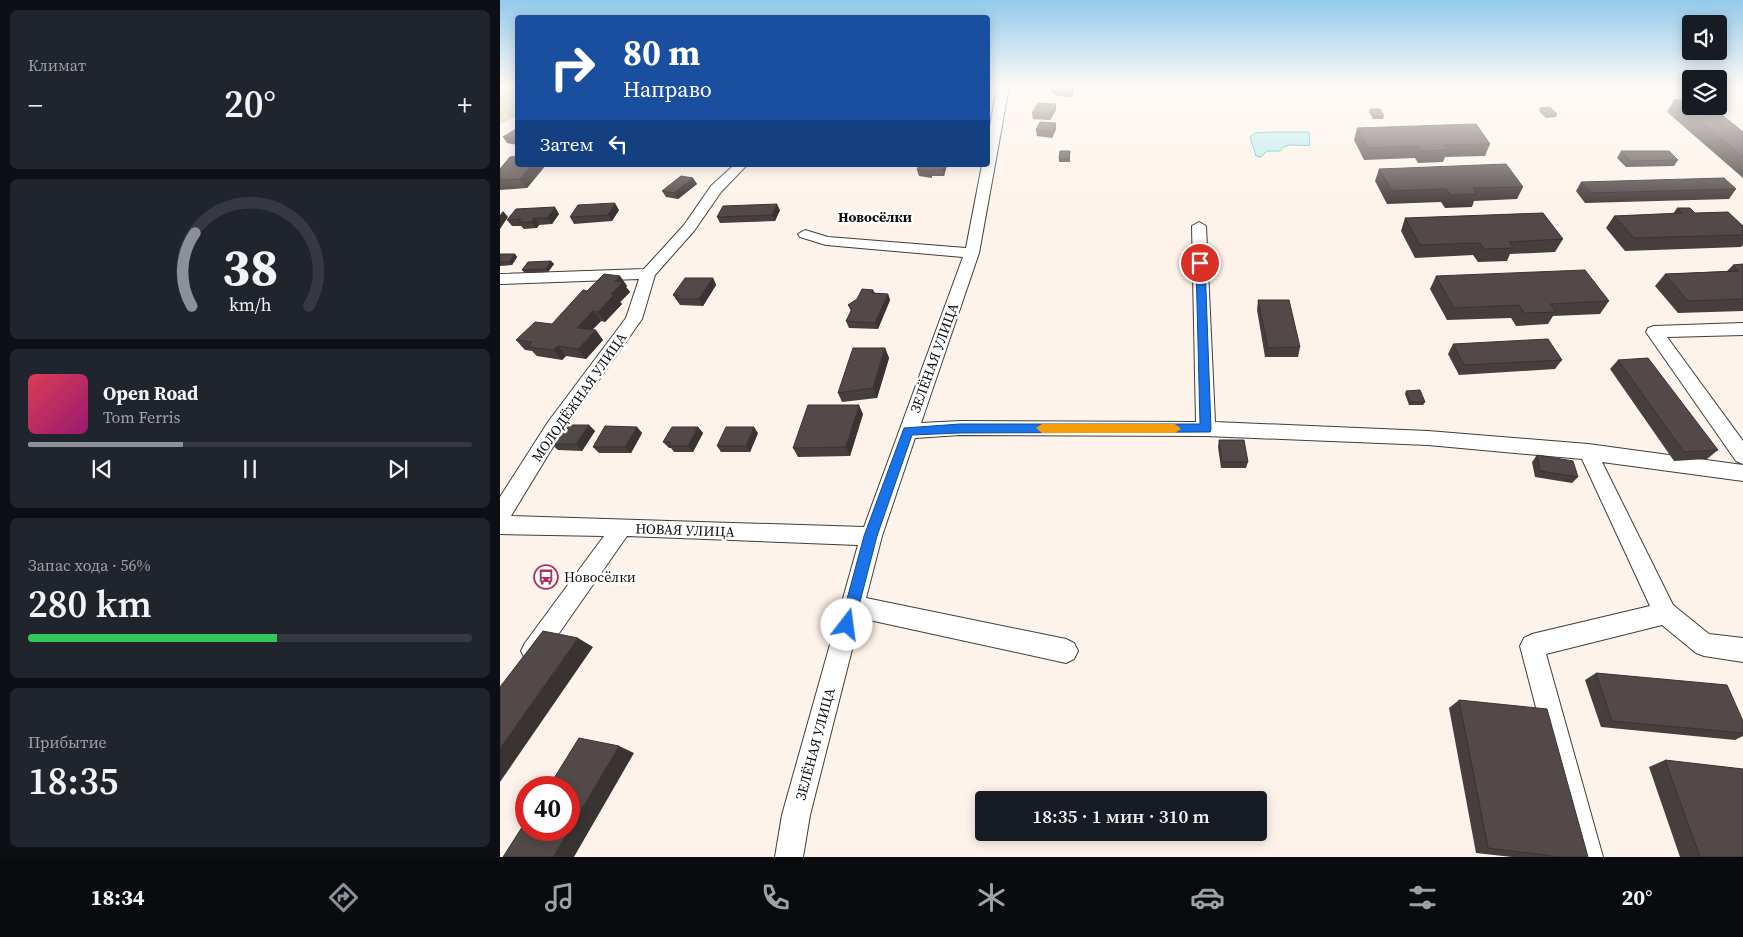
<!DOCTYPE html>
<html lang="ru">
<meta charset="utf-8">
<style>
body{margin:0;font-family:"Source Serif 4",serif;background:#20242c;color:#f1f3f6;height:100vh;display:flex;flex-direction:column;font-size:19px;white-space:nowrap}
*{box-sizing:border-box;margin:0}
p{font-size:16px;color:#9ea1a6}
.icon{flex:none;width:28px;height:28px;fill:none;stroke:currentColor;stroke-width:2;stroke-linecap:round;stroke-linejoin:round}
.map{position:relative;flex:1;overflow:hidden}
.sheet{display:flex;flex-direction:column;gap:10px;padding:10px;background:#0d0f14;width:500px}
.sheet>*{flex:none}
.hud{position:absolute;left:15px;top:15px;width:475px;height:152px;border-radius:5px;box-shadow:0 2px 12px #0003;background:#1a4fa0;color:#fff;overflow:hidden}
.fabs{position:absolute;left:1182px;top:15px;display:grid;gap:10px}
.fabs a{display:grid;place-items:center;width:45px;height:45px;border-radius:5px;background:#171b24;box-shadow:0 2px 12px #0003;font-size:25px}
.speed{position:absolute;left:15px;top:776px;display:flex;gap:10px;font-size:25px;font-weight:700;text-align:center}
.speed>*{display:grid;place-content:center;width:65px;height:65px;border-radius:50%;background:#171b24;box-shadow:0 2px 12px #0003;line-height:1}
.speed .limit{border:8px solid #d22;background:#fff;color:#111}
.pin{position:absolute;display:grid;place-items:center;width:42px;height:42px;color:#fff;margin:-21px;border:2px solid #fff;border-radius:50%;box-shadow:0 1px 5px #0007}
.me{position:absolute;width:55px;margin:-28px;rotate:15deg;stroke-linejoin:round;filter:drop-shadow(0 0 4px #0008)}
.turn{display:flex;align-items:center;gap:18px;height:105px;padding:0 25px;font-size:22px}
.turn .icon{width:65px;height:65px;stroke-width:2.5}
.turn b{display:block;font-size:35px;line-height:42px}
.then{display:flex;align-items:center;height:48px;padding:0 25px;background:#0003;gap:10px;font-size:19px}
.big{font-size:38px;font-weight:600;line-height:1.1}
.sheet .card{flex:1;display:flex;flex-direction:column;justify-content:center;gap:8px;min-width:0;padding:0 18px;border-radius:8px;background:#20242c}
.sheet .dial{align-items:center;gap:0}
.dial svg{height:130px;overflow:visible;fill:none;stroke:#363941;stroke-width:7;stroke-linecap:round;text-anchor:middle}
.dial text{fill:#f1f3f6;stroke:none}
.song{display:flex;align-items:center;gap:15px}
.cover{width:60px;height:60px;border-radius:8px;background:linear-gradient(135deg,hsl(350 70% 55%),hsl(320 70% 35%))}
.played{height:5px;border-radius:2px;background:linear-gradient(90deg,#8c9099 35%,#363941 35%)}
.keys{display:flex;justify-content:space-around;direction:ltr}
.heat{display:flex;justify-content:space-between;align-items:center;font-size:28px;direction:ltr}
.charge{height:8px;border-radius:4px;background:linear-gradient(90deg,#34c759 56%,#363941 0)}
.trip{position:absolute;left:475px;top:791px;width:292px;height:50px;border-radius:5px;background:#171b24;box-shadow:0 2px 12px #0003;font-weight:600;line-height:50px;text-align:center}
.tabs{display:flex;height:80px;justify-content:space-around;align-items:center;background:#090b0e;color:#9ea1a6}
.tabs .icon{width:35px;height:35px}
.tabs .active{color:#8c9099}
.tabs b{font-size:22px;color:#f1f3f6}
main{display:flex;flex:1;min-height:0}
.map>svg:first-child{display:block}
</style>
<main>
<section class="sheet">
<div class="card"><p>Климат</p>
<div class="heat"><a>−</a><b class="big">20°</b><a>+</a></div>
</div>
<div class="card dial"><svg viewBox="0 0 100 80">
<path d="M14 69A42 42 0 1 1 86 69"/>
<path d="M14 69A42 42 0 0 1 16 24" stroke="#8c9099"/>
<text x="50" y="56" font-size="32" font-weight="700">38</text>
<text x="50" y="72" font-size="11">km/h</text>
</svg></div>
<div class="card">
<div class="song"><i class="cover"></i><div><b>Open Road</b><p>Tom Ferris</p></div></div>
<div class="played"></div>
<div class="keys"><svg class="icon" aria-label="previous" viewBox="0 0 24 24"><path d="M18 5L8 12l10 7zM5 5v14"/></svg><svg class="icon" aria-label="pause" viewBox="0 0 24 24"><path d="M8 5v14M16 5v14"/></svg><svg class="icon" aria-label="next" viewBox="0 0 24 24"><path d="M6 5l10 7-10 7zM19 5v14"/></svg></div>
</div>
<div class="card"><p>Запас хода · 56%</p><b class="big">280 km</b><div class="charge"></div></div>
<div class="card"><p>Прибытие</p><b class="big">18:35</b></div>
</section>
<div class="map">
<svg width="1243" height="857" viewBox="0 0 1243 857">
<rect width="100%" height="100%" fill="#fdf3ea"/>
<path fill="#c5d299" d="M0,87H9L18,91L17,116L0,124Z"/>
<path fill="#b4ecef" stroke="#42b4bf" d="M772,132H809L810,145C800,147 786,141 780,151H767L761,157L756,156L750,137L755,133Z"/>
<g fill="none" stroke-linecap="round" stroke-linejoin="round">
<g stroke="#3e3e3e" stroke-width="2">
<path id="minor" d="M497,87H509L479,253L421,423L460,421L696,422L692,226L699,222L706,226L715,422L928,431L1088,444L1243,465V481L1102,462L1173,605L1209,634L1243,638V662L1204,656L1196,653L1162,625L1046,654L1103,857H1075L1020,646L1024,638L1032,634L1150,606L1082,459L928,445L706,436L460,435L415,438L382,536L366,598L566,639L574,643L578,651L574,659L566,663L360,618L310,815L303,857H275L282,815L358,545L127,536L41,659L33,663L25,659L21,651L25,643L104,536L0,534V497L48,422L126,318L139,279L0,284V274L144,269L184,225L211,186L234,165H247L221,192L194,231L155,275L142,319L62,432L11,516L364,527L463,257L326,245L300,237L298,234L305,230L328,237L466,248L482,165H488V137Z
M1243,323V335L1167,337L1243,441V464L1236,461L1146,332L1148,328L1154,326Z"/>
</g>
<use href="#minor" fill="#fff" fill-rule="evenodd"/>
</g>
<path fill="#473f3e" d="M551,87L574,91L572,97L554,95V93H551Z
M1174,100L1243,132V178L1167,112Z
M1040,108L1057,114L1056,117L1046,118L1039,111Z
M870,109L884,116L883,119H873L869,112Z
M556,110L550,120L533,119L532,113Z
M18,128V145L7,143L3,137Z
M857,128L990,144L985,156L945,157L943,162L918,163L915,158L864,160L854,140Z
M556,129L552,138L537,136L536,130Z
M570,151V162H559V159Z
M1121,151L1178,160L1174,166L1126,167L1117,158Z
M18,165H46L27,188L0,190V169Z
M447,165L444,176H432V178L419,176L417,170Z
M879,169L1023,187L1017,199L974,201L972,207L945,208L941,202L887,204L875,181Z
M193,178L197,184L178,199L166,197L162,191Z
M1081,182L1236,189L1229,199L1085,203L1076,191Z
M1177,208L1243,226V245L1241,247L1125,251L1106,228L1114,216L1173,214Z
M119,210L112,221L74,224L70,217Z
M280,210L275,221L220,223L217,217Z
M59,214L52,224L39,225L37,228L24,229L21,226H12L7,220Z
M905,218L1063,239L1055,252L1010,254L1007,261L978,262L973,255L915,258L901,231Z
M0,254H15L17,257L12,265L0,266Z
M51,261L54,264L48,272L25,273L22,270Z
M1243,264V311L1178,313L1155,286L1165,274L1227,271L1233,265Z
M120,276L127,286L126,287L130,292L120,302L122,304L105,322L101,321L92,330L103,340L86,359L66,356L62,360L37,356L32,351L25,350L16,340L52,324L87,291Z
M936,276L1109,301L1100,314L1053,316L1048,324L1016,326L1011,318L947,320L930,289Z
M213,278L216,285L203,306L180,305L173,295Z
M373,290L375,293L388,294L390,300L378,329L349,328L346,321L351,311L348,305Z
M758,300L800,347L798,357H765L757,310Z
M953,344L1062,360L1055,369L959,375L948,354Z
M385,348L389,358L377,398L342,402L338,393Z
M1118,360L1218,450L1207,459L1174,461L1110,369Z
M906,391L925,402L923,405H909L905,394Z
M363,414L350,456L298,457L293,448Z
M89,425L95,431L82,451L58,450L51,444Z
M137,427L142,433L131,453H99L93,447Z
M198,427L203,433L193,452H174L171,448H169L163,442Z
M258,433L250,452H221L217,446Z
M719,440L748,462L746,468H721L718,447Z
M1037,455L1078,477L1072,483L1035,477L1032,462Z
M1096,673L1243,721V736L1235,740L1101,727L1085,680Z
M959,700L1088,857H1012L976,853L949,708Z
M1165,760L1243,857H1180L1149,767Z"/>
<path fill="#393332" d="M573,87H574V91L572,97L571,91Z
M556,104V110L550,120V114Z
M556,123V129L552,138V131Z
M32,165H46L27,188L20,179Z
M444,165H447L444,176L442,170Z
M193,178L197,184L178,199L174,193Z
M115,203L119,210L112,221L108,215Z
M277,204L280,210L275,221L272,215Z
M55,207L59,214L52,224L47,218Z
M3,211L8,217L0,229V215Z
M34,218L39,225L37,228L32,222Z
M15,254L17,257L12,265L9,262Z
M51,261L54,264L48,272L46,269Z
M120,276L127,286L126,287L130,292L120,302L122,304L105,322L98,312L111,294L115,281Z
M213,278L216,285L203,306L199,299Z
M388,294L390,300L378,329L375,323Z
M93,311L101,321L85,337L77,328Z
M96,330L103,340L86,359L78,349Z
M58,346L66,356L62,360L53,350Z
M385,348L389,358L377,398L373,388Z
M359,405L363,414L350,456L346,447Z
M89,425L95,431L82,451L76,444Z
M137,427L142,433L131,453L125,447Z
M198,427L203,433L193,452L188,446Z
M254,427L258,433L250,452L246,446Z
M78,638L93,647L0,782V748Z
M119,746L134,753L74,857H53Z"/>
<path fill="#524948" stroke="#393332" d="M551,87H573L571,91L553,89L554,87Z
M1174,100H1191V106H1211L1243,132V157Z
M538,103L556,104L550,114L532,113Z
M1050,107L1057,114L1047,115L1040,108Z
M870,109H880L884,116H874Z
M540,122L556,123L552,131L536,130Z
M976,124L990,144L944,145L948,150L922,151L919,146L868,148L857,128Z
M18,128V137L15,139L3,137Z
M560,151H570L569,159H559Z
M1121,151H1169L1178,160L1130,161Z
M18,156V165H32L20,179L0,180V169L10,157Z
M1006,164L1023,187L973,188L977,194L950,195L946,189L892,191L879,169Z
M419,165H444L442,170H431L430,172L417,170Z
M181,176L193,178L174,193L162,191Z
M1224,178L1236,189L1091,193L1081,182Z
M115,203L108,215L70,217L78,205Z
M277,204L272,215L217,217L223,206Z
M55,207L47,218H34L32,222H18L21,219L7,220L16,209Z
M1177,208H1190L1195,213L1228,212L1243,226V235L1134,238L1114,216L1182,213Z
M1043,213L1063,239L1009,242L1014,248L984,249L980,243L920,245L905,218Z
M0,254H15L9,262H0Z
M51,261L46,269L22,270L28,262Z
M1243,264V299L1188,301L1165,274L1239,271L1233,265Z
M1085,270L1109,301L1050,304L1056,312L1024,313L1019,305L954,308L936,276Z
M104,274L120,276L115,281L123,282L111,294H115L98,312L93,311L77,328L96,330L78,349L58,346L53,350L28,347L32,342L16,340L35,322L52,324L83,290L87,291Z
M185,278H213L199,299H176L178,295H173Z
M362,289L373,290L372,293L388,294L375,323L346,321L352,309L348,305L357,299Z
M758,300H789L800,347L768,348Z
M1048,339L1062,360L964,365L953,344Z
M353,348H385L373,388L338,393Z
M1148,358L1218,450L1184,452L1118,360Z
M920,390L925,402H911L906,391Z
M308,405H359L346,447L293,448Z
M65,425H89L76,444H51Z
M105,426L137,427L125,447H93Z
M172,427H198L188,446H169L171,442H163Z
M226,427H254L246,446H217Z
M719,440H744L748,462H722Z
M1037,455L1073,461L1078,477L1040,471Z
M43,631L78,638L0,748V687Z
M1096,673L1227,685L1243,721V733L1112,721Z
M959,700L1047,709L1088,857H1060L988,848Z
M79,738L119,746L53,857H3L26,821V830H69V788H48Z
M1165,760L1243,769V857H1200Z"/>
<linearGradient id="sky" x2="0" y2="1"><stop stop-color="#93caeb"/><stop offset="0.42" stop-color="#fefaf6"/><stop offset="1" stop-color="#fefaf6" stop-opacity="0"/></linearGradient>
<rect width="1243" height="207" fill="url(#sky)"/>
<path fill="#1a73e8" stroke="#114b97" d="M700,260L705,263L711,429L710,432L460,433L412,435L377,536L354,625L352,630L347,632L342,630L340,625L364,536L404,428L460,424H700L696,263Z"/>
<path fill="#f59e0b" d="M542,424H675L681,429L675,433H542L536,428Z"/>
<defs>
<g id="bus-ring" transform="scale(1.25)"><circle r="9.5" fill="#fff" stroke="#ac315e" stroke-width="1.5"/><path d="M-5-6H5V4H4V6H2V4H-2V6H-4V4H-5ZM-3.5-4V0h7V-4ZM-3.5 1.2v1.5H-2V1.2ZM2 1.2v1.5H3.5V1.2Z" fill="#ac315e"/></g>
</defs>
<g fill-rule="evenodd">
<use href="#bus-ring" x="46" y="577"/>
</g>
<g text-anchor="middle" dominant-baseline="central" stroke-width="5" stroke-linejoin="round" paint-order="stroke">
<g font-size="14" font-weight="bold" fill="#0b0b0b" stroke="#fff">
<text x="375" y="217">Новосёлки</text>
</g>
<g font-size="14" fill="#0b0b0b" stroke="#fff">
<text transform="translate(434 358) rotate(-70)">ЗЕЛЁНАЯ УЛИЦА</text>
<text transform="translate(79 397) rotate(-55)">МОЛОДЁЖНАЯ УЛИЦА</text>
<text transform="translate(185 530) rotate(2)">НОВАЯ УЛИЦА</text>
<text transform="translate(315 744) rotate(-75)">ЗЕЛЁНАЯ УЛИЦА</text>
</g>
<g font-size="14" fill="#0b0b0b" stroke="#fff" text-anchor="start">
<text x="64" y="577">Новосёлки</text>
</g>
</g>
</svg>
<div class="fabs">
<a><svg class="icon" aria-label="sound" viewBox="0 0 24 24"><path d="M4 9h4l5-4v14l-5-4H4zM17 9q2 3 0 6"/></svg></a>
<a><svg class="icon" aria-label="layers" viewBox="0 0 24 24"><path d="M12 4l9 5-9 5-9-5zM3 14l9 5 9-5"/></svg></a>
</div>
<div class="speed"><div class="limit">40</div></div>
<div class="pin" style="left:700px;top:263px;background:#d93025"><svg class="icon" aria-label="arrive" viewBox="0 0 24 24"><path d="M6 21V4h12l-3 4 3 4H6"/></svg></div>
<svg class="me" style="left:347px;top:625px" viewBox="-20 -20 40 40"><circle r="19" fill="#fff"/><path d="M0-13L10 11 0 6-10 11z" fill="#1a73e8"/></svg>
<div class="trip">18:35 · 1 мин · 310 m</div>
<div class="hud">
<div class="turn"><svg class="icon" aria-label="right" viewBox="0 0 24 24"><path d="M7 20v-9h11M14 6l5 5-5 5"/></svg><div><b>80 m</b>Направо</div></div>
<div class="then">Затем<svg class="icon" aria-label="left" viewBox="0 0 24 24"><path d="M17 20v-9H6M10 6l-5 5 5 5"/></svg></div>
</div>
</div>
</main>
<nav class="tabs">
<b>18:34</b>
<svg class="icon active" aria-label="directions" viewBox="0 0 24 24"><path d="M12 3l9 9-9 9-9-9zM9 14v-3h6M13 9l2 2-2 2"/></svg>
<svg class="icon" aria-label="music" viewBox="0 0 24 24"><path d="M9 18V5l10-2v13"/><circle cx="6" cy="18" r="3"/><circle cx="16" cy="16" r="3"/></svg>
<svg class="icon" aria-label="phone" viewBox="0 0 24 24"><path d="M5 4h4l2 5-3 2q2 4 5 5l2-3 5 2v4C11 20 4 13 5 4z"/></svg>
<svg class="icon" aria-label="climate" viewBox="0 0 24 24"><path d="M12 3v18M4 7l16 10M4 17L20 7"/></svg>
<svg class="icon" aria-label="car" viewBox="0 0 24 24"><path d="M5 17H2v-5l4-1 3-4h7l3 4 3 1v5h-3M9 17h6M6 11h13"/><circle cx="7" cy="17" r="2"/><circle cx="17" cy="17" r="2"/></svg>
<svg class="icon" aria-label="filters" viewBox="0 0 24 24"><path d="M4 7h16M4 17h16"/><circle cx="9" cy="7" r="2"/><circle cx="15" cy="17" r="2"/></svg>
<b>20°</b>
</nav>
